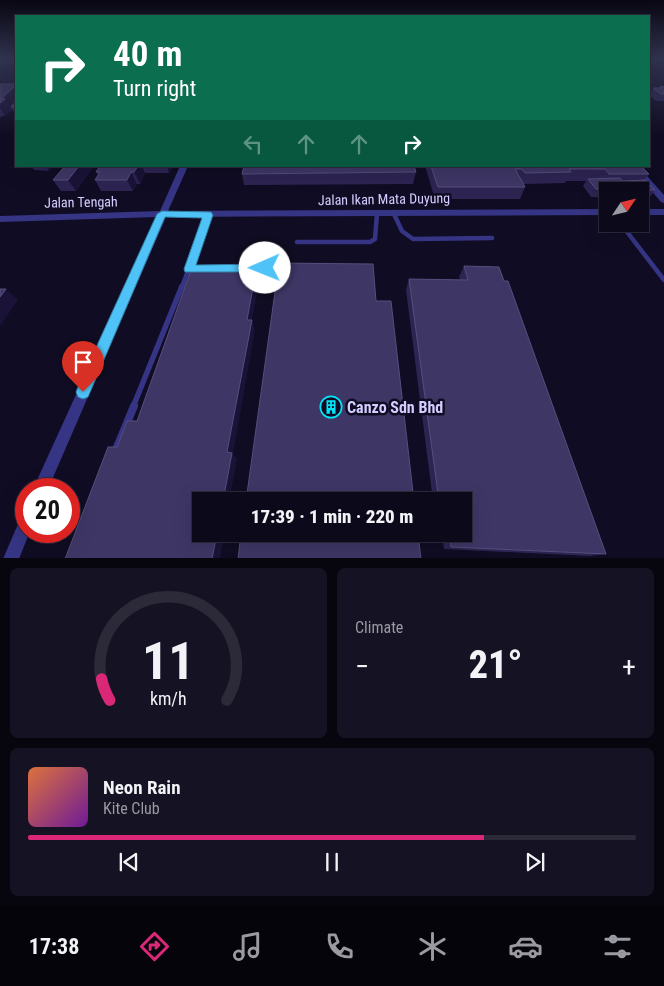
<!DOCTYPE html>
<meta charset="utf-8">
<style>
body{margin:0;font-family:"Roboto Condensed",sans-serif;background:#151223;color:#f1f3f6;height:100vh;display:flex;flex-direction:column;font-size:19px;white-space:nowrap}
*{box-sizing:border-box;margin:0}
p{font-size:16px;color:#9a9aa2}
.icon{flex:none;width:28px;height:28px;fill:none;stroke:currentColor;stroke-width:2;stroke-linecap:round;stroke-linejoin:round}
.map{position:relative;height:558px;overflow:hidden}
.details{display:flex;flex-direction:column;gap:10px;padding:10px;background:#07050e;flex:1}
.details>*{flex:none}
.top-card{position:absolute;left:15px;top:15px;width:635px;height:152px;border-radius:0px;box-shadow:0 5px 20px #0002,0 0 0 1px #2c2a39;background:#0b6e4f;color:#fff;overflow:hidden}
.needle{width:32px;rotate:55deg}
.controls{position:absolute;left:599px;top:182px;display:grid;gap:10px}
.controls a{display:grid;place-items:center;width:50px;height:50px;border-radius:0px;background:#0c091a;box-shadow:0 5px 20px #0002,0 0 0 1px #2c2a39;font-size:25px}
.speed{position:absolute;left:15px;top:478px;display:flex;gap:10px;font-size:25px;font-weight:700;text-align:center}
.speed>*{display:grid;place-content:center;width:65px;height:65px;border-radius:50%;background:#0c091a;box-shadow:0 5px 20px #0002,0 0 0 1px #2c2a39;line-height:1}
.speed .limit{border:8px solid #d22;background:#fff;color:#111}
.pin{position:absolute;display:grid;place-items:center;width:42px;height:42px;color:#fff;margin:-51px -21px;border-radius:50% 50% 50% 0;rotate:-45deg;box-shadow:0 0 5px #0007}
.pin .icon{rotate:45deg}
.me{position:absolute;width:55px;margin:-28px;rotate:269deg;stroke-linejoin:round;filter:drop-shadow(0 0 4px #0008)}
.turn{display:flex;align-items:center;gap:18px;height:105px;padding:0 15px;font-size:22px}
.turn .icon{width:65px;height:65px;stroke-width:2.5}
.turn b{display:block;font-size:35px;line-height:42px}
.lanes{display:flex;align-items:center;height:48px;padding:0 15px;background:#0003;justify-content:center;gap:25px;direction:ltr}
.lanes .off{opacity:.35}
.big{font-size:38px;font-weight:800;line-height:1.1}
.details .widget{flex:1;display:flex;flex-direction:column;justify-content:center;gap:8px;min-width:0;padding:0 18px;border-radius:8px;background:#151223}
.details .dial{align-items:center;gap:0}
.dial svg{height:130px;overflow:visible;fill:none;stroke:#2c2a39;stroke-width:7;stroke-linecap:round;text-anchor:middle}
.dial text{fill:#f1f3f6;stroke:none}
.song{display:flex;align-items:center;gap:15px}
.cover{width:60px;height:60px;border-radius:8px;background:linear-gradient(135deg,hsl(20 70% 55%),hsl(280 70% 35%))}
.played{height:5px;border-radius:2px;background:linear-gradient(90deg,#db2777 75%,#2c2a39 75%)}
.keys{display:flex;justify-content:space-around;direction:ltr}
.heat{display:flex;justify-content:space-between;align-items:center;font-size:28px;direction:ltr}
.details .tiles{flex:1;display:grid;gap:10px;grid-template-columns:1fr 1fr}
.widget:last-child{grid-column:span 2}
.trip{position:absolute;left:192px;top:492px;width:280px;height:50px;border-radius:0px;background:#0c091a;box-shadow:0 5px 20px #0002,0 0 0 1px #2c2a39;font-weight:800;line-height:50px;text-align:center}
.tab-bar{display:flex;height:80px;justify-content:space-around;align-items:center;background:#05040a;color:#9a9aa2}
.tab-bar .icon{width:35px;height:35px}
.tab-bar .current{color:#db2777}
.tab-bar b{font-size:22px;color:#f1f3f6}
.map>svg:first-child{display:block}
</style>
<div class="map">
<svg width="664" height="559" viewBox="0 0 664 559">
<rect width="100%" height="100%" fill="#100c23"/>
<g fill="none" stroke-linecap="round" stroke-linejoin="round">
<path stroke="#363585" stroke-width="4.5" d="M393,212L402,231L413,239L492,238
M621,224L664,280
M297,242H370L375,239L377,214
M189,269L265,268
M182,287L208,215"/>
<path stroke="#363585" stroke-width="5.5" d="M133,407L182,286"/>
<path stroke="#363585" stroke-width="8" d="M115,452L134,406"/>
<path fill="#363585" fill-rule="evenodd" d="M180,166H188L168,211L608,209V215L166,217L48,489H33L157,217L0,222V216L160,211Z
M630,166H638L664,195V203L661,202Z
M640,209H664V215H640Z
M26,514V531H30L19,559H3L21,517Z"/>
</g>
<path fill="#2d2452" d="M0,58H16V64H0Z
M0,84H16V116L11,107L12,110L5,116H2L0,118Z
M660,86L664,87V101H656L649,95L653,88H659Z
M31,166H53L49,171L34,170Z
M65,166H94L76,191H61L53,180Z
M100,166H173L169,173H145L140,184H137L133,191H101L95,180L98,175L96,172Z
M425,166H641L649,174L644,180L655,190L649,198H640V191H608V197H591L583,186L586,181H566L565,183L524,184L525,187L520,199H435Z
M416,172L413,184L244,185L242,174Z
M464,266L606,554L590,556L444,549L442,534H464V501H433L406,290L409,279L460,280L459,277Z"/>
<path fill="#1a1337" d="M16,85V102L10,108L12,110L5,116L0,108L1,99Z
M46,166H53L49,171Z
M79,166H94L76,191L68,180Z
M138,166H142L145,173L140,184L134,172Z
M167,166H173L169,173Z
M131,172L137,184L133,191L127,180Z
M256,271L259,283L252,320L255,330L233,454L237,459L229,501H223L227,452L247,320Z
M6,289L18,300L0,326V297Z
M217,534H224L220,559H212Z"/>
<path fill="#3e3665" stroke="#564e7d" d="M0,84H16V85L1,99H5L0,103Z
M660,86L664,87V94H661L653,88H662Z
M16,101V107H11Z
M65,166H79L68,180H53Z
M100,166H138L134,172H131L127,180H95L100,172H96Z
M244,166H414L416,172L242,174Z
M431,166H641L649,174H609L605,169H569L571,172L525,173L522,169H515L525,187H438Z
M620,178L622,181L645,180L655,190L596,189L588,179Z
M279,263L373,264L376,301H391L414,501H246Z
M464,266L499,267L504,281H508L606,554L451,547L449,534H464V501H439L409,279L468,280Z
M191,270L256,271L247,320H252L227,452L232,453L223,501H201V534H217L212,559H65L108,447H117L127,421H137Z
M0,289H6L0,297Z
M241,534H418L421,559H238Z"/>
<linearGradient id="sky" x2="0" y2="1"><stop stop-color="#090713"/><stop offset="0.43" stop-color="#313450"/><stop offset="1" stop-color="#313450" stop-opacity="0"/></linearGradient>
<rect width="664" height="136" fill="url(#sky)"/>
<path fill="#4fc3f7" stroke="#337fa1" d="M162,211L211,212L213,215L196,265L265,264L270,268L265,272H185L184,269L202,218L165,217L88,397L83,399L78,397L76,392L78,387L157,214Z"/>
<defs>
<g id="building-ring" transform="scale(1.125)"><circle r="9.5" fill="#100c23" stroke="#00e5f9" stroke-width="1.5"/><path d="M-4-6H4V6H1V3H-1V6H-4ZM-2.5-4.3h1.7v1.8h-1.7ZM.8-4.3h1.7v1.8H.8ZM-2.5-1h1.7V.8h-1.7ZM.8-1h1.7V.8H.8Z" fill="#00e5f9"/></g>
</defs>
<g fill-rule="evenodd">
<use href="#building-ring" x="331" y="407"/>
</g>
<g text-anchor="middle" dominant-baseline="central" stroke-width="5" stroke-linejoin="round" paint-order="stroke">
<g font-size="14" fill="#d3ceff" stroke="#100c23">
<text transform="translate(384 199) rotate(-1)">Jalan Ikan Mata Duyung</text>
<text transform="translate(81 202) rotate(-1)">Jalan Tengah</text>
</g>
<g font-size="16" font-weight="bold" fill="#d3ceff" stroke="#100c23" text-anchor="start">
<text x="347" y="407">Canzo Sdn Bhd</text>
</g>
</g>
</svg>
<div class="controls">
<a><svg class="needle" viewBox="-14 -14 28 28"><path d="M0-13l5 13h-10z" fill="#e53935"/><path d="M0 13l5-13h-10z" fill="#9a9aa2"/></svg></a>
</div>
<div class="speed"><div class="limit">20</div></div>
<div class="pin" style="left:83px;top:392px;background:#d93025"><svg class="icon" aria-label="arrive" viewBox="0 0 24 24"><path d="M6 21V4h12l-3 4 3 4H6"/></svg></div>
<svg class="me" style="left:265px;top:268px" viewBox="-20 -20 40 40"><circle r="19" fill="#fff"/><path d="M0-13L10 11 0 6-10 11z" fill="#4fc3f7"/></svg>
<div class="trip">17:39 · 1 min · 220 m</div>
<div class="top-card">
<div class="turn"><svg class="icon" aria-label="right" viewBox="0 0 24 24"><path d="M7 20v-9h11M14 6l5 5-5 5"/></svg><div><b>40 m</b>Turn right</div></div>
<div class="lanes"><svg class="icon off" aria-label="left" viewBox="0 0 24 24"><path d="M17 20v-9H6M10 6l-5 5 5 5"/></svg><svg class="icon off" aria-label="ahead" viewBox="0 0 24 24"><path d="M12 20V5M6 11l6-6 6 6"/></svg><svg class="icon off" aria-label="ahead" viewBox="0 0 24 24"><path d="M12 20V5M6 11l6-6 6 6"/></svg><svg class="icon" aria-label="right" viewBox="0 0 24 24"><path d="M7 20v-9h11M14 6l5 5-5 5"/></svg></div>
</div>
</div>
<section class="details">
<div class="tiles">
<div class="widget dial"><svg viewBox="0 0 100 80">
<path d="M14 69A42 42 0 1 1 86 69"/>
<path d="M14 69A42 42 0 0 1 9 56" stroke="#db2777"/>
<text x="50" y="56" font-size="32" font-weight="700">11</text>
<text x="50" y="72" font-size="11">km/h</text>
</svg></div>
<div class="widget"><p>Climate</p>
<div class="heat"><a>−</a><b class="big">21°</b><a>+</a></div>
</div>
<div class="widget">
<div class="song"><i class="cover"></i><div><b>Neon Rain</b><p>Kite Club</p></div></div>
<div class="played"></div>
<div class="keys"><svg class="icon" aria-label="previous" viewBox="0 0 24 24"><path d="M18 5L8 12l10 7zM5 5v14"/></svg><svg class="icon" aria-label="pause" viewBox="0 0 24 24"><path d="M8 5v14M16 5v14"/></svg><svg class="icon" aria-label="next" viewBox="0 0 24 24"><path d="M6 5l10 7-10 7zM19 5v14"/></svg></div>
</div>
</div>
</section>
<nav class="tab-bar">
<b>17:38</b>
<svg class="icon current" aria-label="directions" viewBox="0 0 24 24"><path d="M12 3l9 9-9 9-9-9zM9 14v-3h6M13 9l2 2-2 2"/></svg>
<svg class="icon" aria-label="music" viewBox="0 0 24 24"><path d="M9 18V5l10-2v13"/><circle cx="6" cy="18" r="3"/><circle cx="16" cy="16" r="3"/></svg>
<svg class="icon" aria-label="phone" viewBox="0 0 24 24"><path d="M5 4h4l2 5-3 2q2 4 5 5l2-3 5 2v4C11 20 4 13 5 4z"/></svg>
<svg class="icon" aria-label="climate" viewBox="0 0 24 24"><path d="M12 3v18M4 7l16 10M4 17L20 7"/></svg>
<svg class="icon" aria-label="car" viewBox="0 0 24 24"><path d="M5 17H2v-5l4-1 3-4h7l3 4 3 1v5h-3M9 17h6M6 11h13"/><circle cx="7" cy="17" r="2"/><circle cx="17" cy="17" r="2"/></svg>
<svg class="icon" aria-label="filters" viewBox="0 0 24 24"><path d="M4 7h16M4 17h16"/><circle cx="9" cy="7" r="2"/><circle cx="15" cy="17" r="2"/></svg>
</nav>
